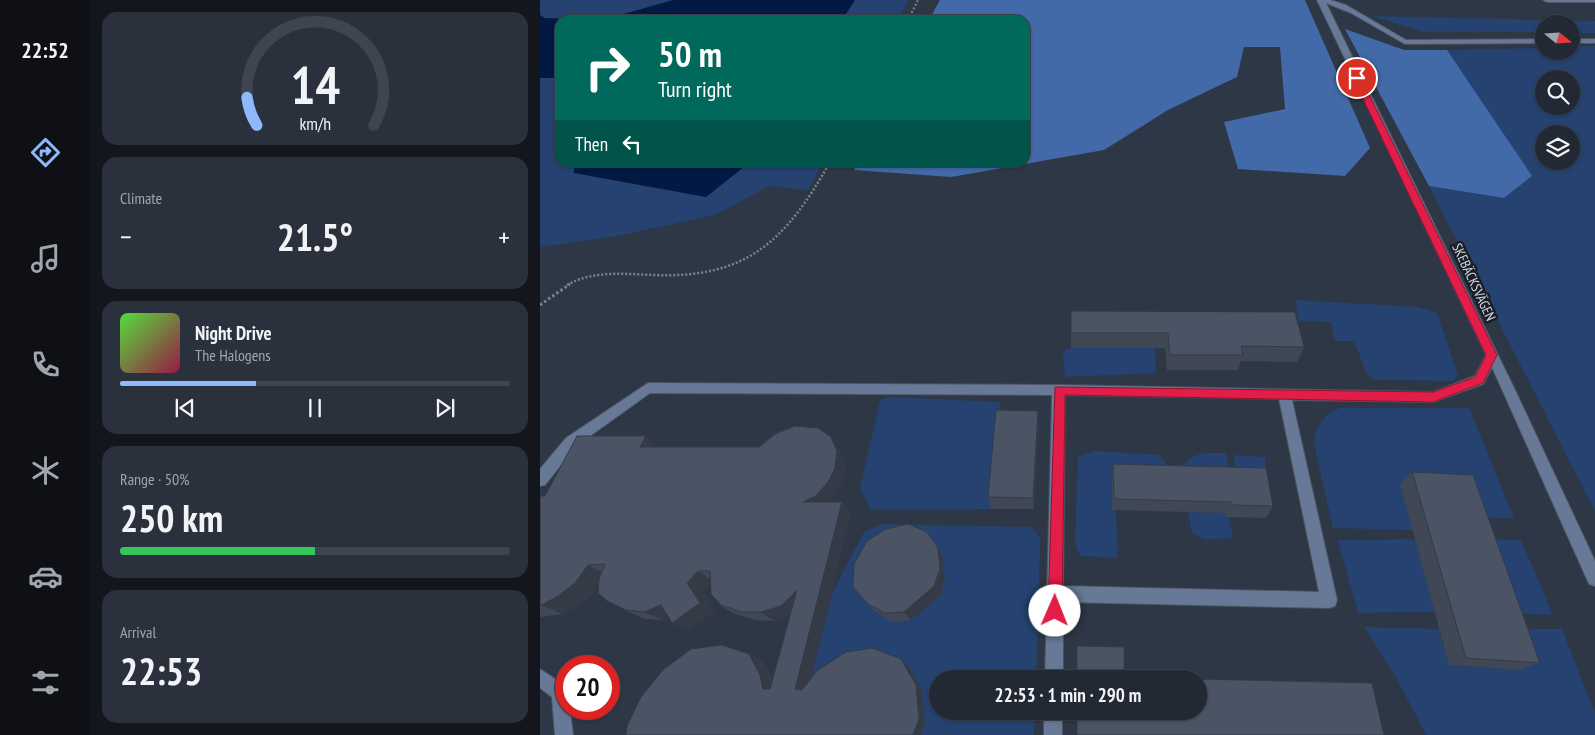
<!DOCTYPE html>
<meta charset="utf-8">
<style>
body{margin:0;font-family:"PT Sans Narrow",sans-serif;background:#2a313c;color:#f1f3f6;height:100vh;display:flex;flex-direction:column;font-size:19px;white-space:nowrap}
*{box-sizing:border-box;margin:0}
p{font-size:16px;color:#a2a6ac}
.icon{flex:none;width:28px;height:28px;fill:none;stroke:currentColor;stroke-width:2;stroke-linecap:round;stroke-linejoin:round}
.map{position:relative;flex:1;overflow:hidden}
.details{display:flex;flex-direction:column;gap:12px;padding:12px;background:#13171d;width:450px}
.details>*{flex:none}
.guide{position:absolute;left:15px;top:15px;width:475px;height:152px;border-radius:15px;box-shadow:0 1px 4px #0004,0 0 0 1px #3f454f;background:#00695c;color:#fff;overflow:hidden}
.needle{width:32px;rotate:108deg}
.tools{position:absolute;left:995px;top:15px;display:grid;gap:10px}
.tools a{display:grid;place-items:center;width:45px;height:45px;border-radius:50%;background:#222934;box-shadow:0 1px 4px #0004,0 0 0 1px #3f454f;font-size:25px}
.speed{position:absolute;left:15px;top:655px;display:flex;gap:10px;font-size:25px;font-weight:700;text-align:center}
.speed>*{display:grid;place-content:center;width:65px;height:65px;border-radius:50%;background:#222934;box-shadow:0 1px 4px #0004,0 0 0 1px #3f454f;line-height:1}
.speed .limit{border:8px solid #d22;background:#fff;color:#111}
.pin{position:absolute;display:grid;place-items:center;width:42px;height:42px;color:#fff;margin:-21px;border:2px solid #fff;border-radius:50%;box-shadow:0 1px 5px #0007}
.me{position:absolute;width:55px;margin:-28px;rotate:1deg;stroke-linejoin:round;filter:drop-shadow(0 0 4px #0008)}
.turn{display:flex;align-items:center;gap:18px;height:105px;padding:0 20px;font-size:22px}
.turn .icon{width:65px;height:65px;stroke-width:2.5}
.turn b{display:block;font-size:35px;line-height:42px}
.then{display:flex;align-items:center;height:48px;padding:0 20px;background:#0003;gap:10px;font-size:19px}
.big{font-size:38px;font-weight:700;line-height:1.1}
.details .card{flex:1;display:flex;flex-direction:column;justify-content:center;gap:8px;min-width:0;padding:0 18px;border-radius:15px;background:#2a313c}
.details .dial{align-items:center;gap:0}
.dial svg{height:130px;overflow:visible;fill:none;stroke:#3f454f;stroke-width:7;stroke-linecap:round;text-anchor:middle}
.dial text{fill:#f1f3f6;stroke:none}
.song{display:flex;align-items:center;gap:15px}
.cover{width:60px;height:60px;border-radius:8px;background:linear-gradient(135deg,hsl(110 70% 55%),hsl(340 70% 35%))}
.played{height:5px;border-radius:2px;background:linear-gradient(90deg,#8eb9fc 35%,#3f454f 35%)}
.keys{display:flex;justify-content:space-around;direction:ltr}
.heat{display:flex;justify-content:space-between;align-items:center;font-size:28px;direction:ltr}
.charge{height:8px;border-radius:4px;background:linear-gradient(90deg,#34c759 50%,#3f454f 0)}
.trip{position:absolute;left:389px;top:670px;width:278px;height:50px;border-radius:25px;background:#222934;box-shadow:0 1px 4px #0004,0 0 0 1px #3f454f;font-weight:700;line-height:50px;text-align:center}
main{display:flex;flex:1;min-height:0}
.menu{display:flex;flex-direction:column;width:90px;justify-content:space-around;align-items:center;background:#0e1015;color:#a2a6ac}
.menu .icon{width:35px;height:35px}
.menu .selected{color:#8eb9fc}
.menu b{font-size:22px;color:#f1f3f6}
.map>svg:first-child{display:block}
</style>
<main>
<nav class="menu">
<b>22:52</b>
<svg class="icon selected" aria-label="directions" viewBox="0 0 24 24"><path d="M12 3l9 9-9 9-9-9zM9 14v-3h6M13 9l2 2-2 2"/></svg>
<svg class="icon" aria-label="music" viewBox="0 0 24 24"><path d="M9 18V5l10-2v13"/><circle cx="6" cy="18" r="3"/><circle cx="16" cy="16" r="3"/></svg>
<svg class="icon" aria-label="phone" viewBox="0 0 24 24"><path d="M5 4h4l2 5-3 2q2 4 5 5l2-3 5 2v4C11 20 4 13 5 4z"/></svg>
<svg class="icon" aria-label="climate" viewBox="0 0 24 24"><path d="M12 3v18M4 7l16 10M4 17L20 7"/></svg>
<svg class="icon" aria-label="car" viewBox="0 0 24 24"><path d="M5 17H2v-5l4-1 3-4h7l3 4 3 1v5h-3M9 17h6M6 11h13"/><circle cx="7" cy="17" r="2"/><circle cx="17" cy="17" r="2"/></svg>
<svg class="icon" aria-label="filters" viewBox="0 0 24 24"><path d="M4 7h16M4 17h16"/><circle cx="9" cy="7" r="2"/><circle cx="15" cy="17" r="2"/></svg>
</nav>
<section class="details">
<div class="card dial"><svg viewBox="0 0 100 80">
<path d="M14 69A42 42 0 1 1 86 69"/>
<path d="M14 69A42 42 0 0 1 8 52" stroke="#8eb9fc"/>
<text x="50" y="56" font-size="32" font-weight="700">14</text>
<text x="50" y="72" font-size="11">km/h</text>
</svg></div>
<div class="card"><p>Climate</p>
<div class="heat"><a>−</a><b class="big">21.5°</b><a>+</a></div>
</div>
<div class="card">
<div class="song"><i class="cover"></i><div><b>Night Drive</b><p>The Halogens</p></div></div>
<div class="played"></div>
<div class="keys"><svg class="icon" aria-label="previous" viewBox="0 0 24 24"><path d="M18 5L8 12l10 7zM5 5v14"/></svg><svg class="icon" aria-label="pause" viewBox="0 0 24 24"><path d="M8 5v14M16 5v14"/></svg><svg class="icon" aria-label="next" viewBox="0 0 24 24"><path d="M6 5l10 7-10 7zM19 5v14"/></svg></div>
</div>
<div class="card"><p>Range · 50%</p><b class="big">250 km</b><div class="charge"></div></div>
<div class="card"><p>Arrival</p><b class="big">22:53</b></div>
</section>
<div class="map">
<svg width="1055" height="735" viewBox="0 0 1055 735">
<rect width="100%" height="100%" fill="#2e3746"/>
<path fill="#254271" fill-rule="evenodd" d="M0,0H133L63,20L5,18L0,15Z
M315,0H369L358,20H302Z
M832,16L1055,21V33H1031V24H1004V32H883Z
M1055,46V511L889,186L964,198L992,176L907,50L1004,48V51H1031V47ZM1004,79H1031V106H1004ZM1004,134H1031V161H1004Z
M0,78H20V162L34,163L35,173L166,197L209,163H283L268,190L229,186L175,215L77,236L0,247Z
M755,300L878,307L897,313L918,375L913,381L834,380L826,372L814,341H795L791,322L759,321Z
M531,348H615L616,373L525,377L523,351Z
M350,397L460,402L451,509L331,510L320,489L340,400Z
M800,408H929L974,518H929L872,530L793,528L774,444C775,426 783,415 800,408Z
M556,451L619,455L627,465L629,478L573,510L576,511L578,558L540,556L535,543L538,457Z
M662,453H686L690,480L644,467L649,459Z
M693,455L725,457L727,481L697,480Z
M648,512L686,513V517H689L693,538L664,540L652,532Z
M343,524L491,527L500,538V548L496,679H398V711H494V735H382L385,723L382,690L267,695L292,593L324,532Z
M875,539L895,612L818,613L798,540Z
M936,539L981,540L1013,615L960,613Z
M824,627L899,629L909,665L979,670L966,629H1022L1055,713V735H886L857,679Z"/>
<path fill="#436aa8" d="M400,0H765L830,148L805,176L698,169L684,122L745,109L740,47H704L697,77L628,110L564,150L411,177L314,170L318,162H485V20H389Z
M805,29L864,50H907L992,176L964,198L889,186Z"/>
<path fill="#011943" d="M133,0H315L302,20H63Z
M0,15L5,18L57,20H20V78H0Z
M34,163V162L209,163L166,197L34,173Z"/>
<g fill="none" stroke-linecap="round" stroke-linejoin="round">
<g stroke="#4c5462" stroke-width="2">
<path id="minor" d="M777,0H790L806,5L866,40L1004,39V43L865,44L811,13L786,3L976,392L1055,561V586L1049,584L952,367L943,384L893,402L752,400L797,600L795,606L789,608L523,602V679H505L512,395L110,393L36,446L5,485L0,486V469L26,438L108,383L519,385L893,392L935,376L946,355ZM525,395L739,399L779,592L523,586Z
M1003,0H1055V2H1007Z
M1031,39H1055V43H1031Z
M0,669L26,686V709H30L33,735H15L12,697L0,688Z
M504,711H522V735H504Z"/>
</g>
<path stroke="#7b838f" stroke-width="2" stroke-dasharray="2 2" stroke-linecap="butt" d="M368,20L378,0"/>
<path stroke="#7b838f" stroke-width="2.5" stroke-dasharray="2 2" stroke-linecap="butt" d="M27,285C54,270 84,274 113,275C208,279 246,240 290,162"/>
<path stroke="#7b838f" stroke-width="3" stroke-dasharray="2.5 2.5" stroke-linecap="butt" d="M0,305L30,284"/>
<use href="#minor" fill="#677996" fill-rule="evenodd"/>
</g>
<path fill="#404856" d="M531,311L764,347L757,362L701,361L698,370H627L625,348H531Z
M499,425L494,509H451L448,497Z
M119,447L299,450L305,464L303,481L296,494L290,502H302L311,514L270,679L361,659L368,665L382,690L385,724L382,735H86L209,654L222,661L233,680L251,615L234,621L215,620L195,614L181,606L171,583L163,592L175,611L149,631L132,623L129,617L122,620L104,619L67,601L58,587L54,593L38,605L23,614L0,617V496H5Z
M573,464L733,506L726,518L686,517V513L572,510V477Z
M872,472L1000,663L979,670L909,665L860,484Z
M398,548L403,558L405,579L400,596L371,620L352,622L336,612L328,604Z"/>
<path fill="#343b46" d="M498,411L499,425L494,509L493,498Z
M106,436L120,449L100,447Z
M291,437L299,450L305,464L303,481L296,494L285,507L263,502Z
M302,502L311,514L267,695L255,689Z
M398,548L403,558L405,579L400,596L371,620L364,612Z
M48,565L67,575L54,593L38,605L23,614L1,605Z
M158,571L173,581L163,592L175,611L149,631L132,623L147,583Z
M257,590L253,614L234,621L221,612Z
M121,605L138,614L122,620L104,612Z
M209,654L222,661L233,681L236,695L223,689Z
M361,659L368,665L382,690L385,724L382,735H373Z"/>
<path fill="#4a5464" stroke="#343b46" d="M531,311L755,312L764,347L701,346L703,355H630L628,333H531Z
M456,410L498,411L493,498L448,497Z
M255,426L278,428L291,437L297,451L295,468L288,482L276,496L263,502H302L255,689L262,690L278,670L306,652L332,648L361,659L376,685L379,719L373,735H86L87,726L101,697L123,670L151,649L182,645L209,654L220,675L223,689H230L257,590L241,606L221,612H202L181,605L171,594L170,571H158L147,583L160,603L132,623L121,605L104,612L86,610L67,601L58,593L59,579L65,564L48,565L35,583L18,596L0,606V496H5L37,436H106L100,447H219L235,434Z
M573,464L726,468L733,506L692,505V502L574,499Z
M872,472L933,475L1000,663L926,658Z
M368,524L387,532L398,548L400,569L394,586L364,612L345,613L328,604L313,587L314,564L327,541L346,529Z
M537,646L584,647V678L644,679H537Z
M658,679L832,683L844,735H537V711H658Z"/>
<path fill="#e11d48" stroke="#92132f" d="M817,75L821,78L957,355L943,383L893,402L525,395L522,611L520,616L515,619L510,616L508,611L515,387L893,392L935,377L946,355L813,78Z"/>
<g text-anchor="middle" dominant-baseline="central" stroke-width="5" stroke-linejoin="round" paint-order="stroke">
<g font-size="14" fill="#d3d9e2" stroke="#1a1e25">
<text transform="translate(934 282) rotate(65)">SKEBÄCKSVÄGEN</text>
</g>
</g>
</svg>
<div class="tools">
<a><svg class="needle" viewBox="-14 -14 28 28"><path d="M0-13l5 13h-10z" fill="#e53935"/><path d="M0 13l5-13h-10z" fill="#a2a6ac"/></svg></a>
<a><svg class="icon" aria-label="search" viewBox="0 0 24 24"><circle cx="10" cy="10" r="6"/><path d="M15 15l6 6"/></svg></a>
<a><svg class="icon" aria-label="layers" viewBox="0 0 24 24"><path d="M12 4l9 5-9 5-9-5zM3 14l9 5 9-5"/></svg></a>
</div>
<div class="speed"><div class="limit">20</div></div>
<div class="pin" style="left:817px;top:78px;background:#d93025"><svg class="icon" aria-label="arrive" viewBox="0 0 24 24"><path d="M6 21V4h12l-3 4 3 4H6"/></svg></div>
<svg class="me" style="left:515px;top:611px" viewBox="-20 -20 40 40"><circle r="19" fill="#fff"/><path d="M0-13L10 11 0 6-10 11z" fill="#e11d48"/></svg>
<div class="trip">22:53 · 1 min · 290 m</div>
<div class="guide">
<div class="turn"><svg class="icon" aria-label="right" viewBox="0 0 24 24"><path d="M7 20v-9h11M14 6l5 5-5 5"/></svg><div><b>50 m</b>Turn right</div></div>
<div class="then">Then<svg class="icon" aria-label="left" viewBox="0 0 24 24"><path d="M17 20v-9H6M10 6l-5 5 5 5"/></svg></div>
</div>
</div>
</main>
